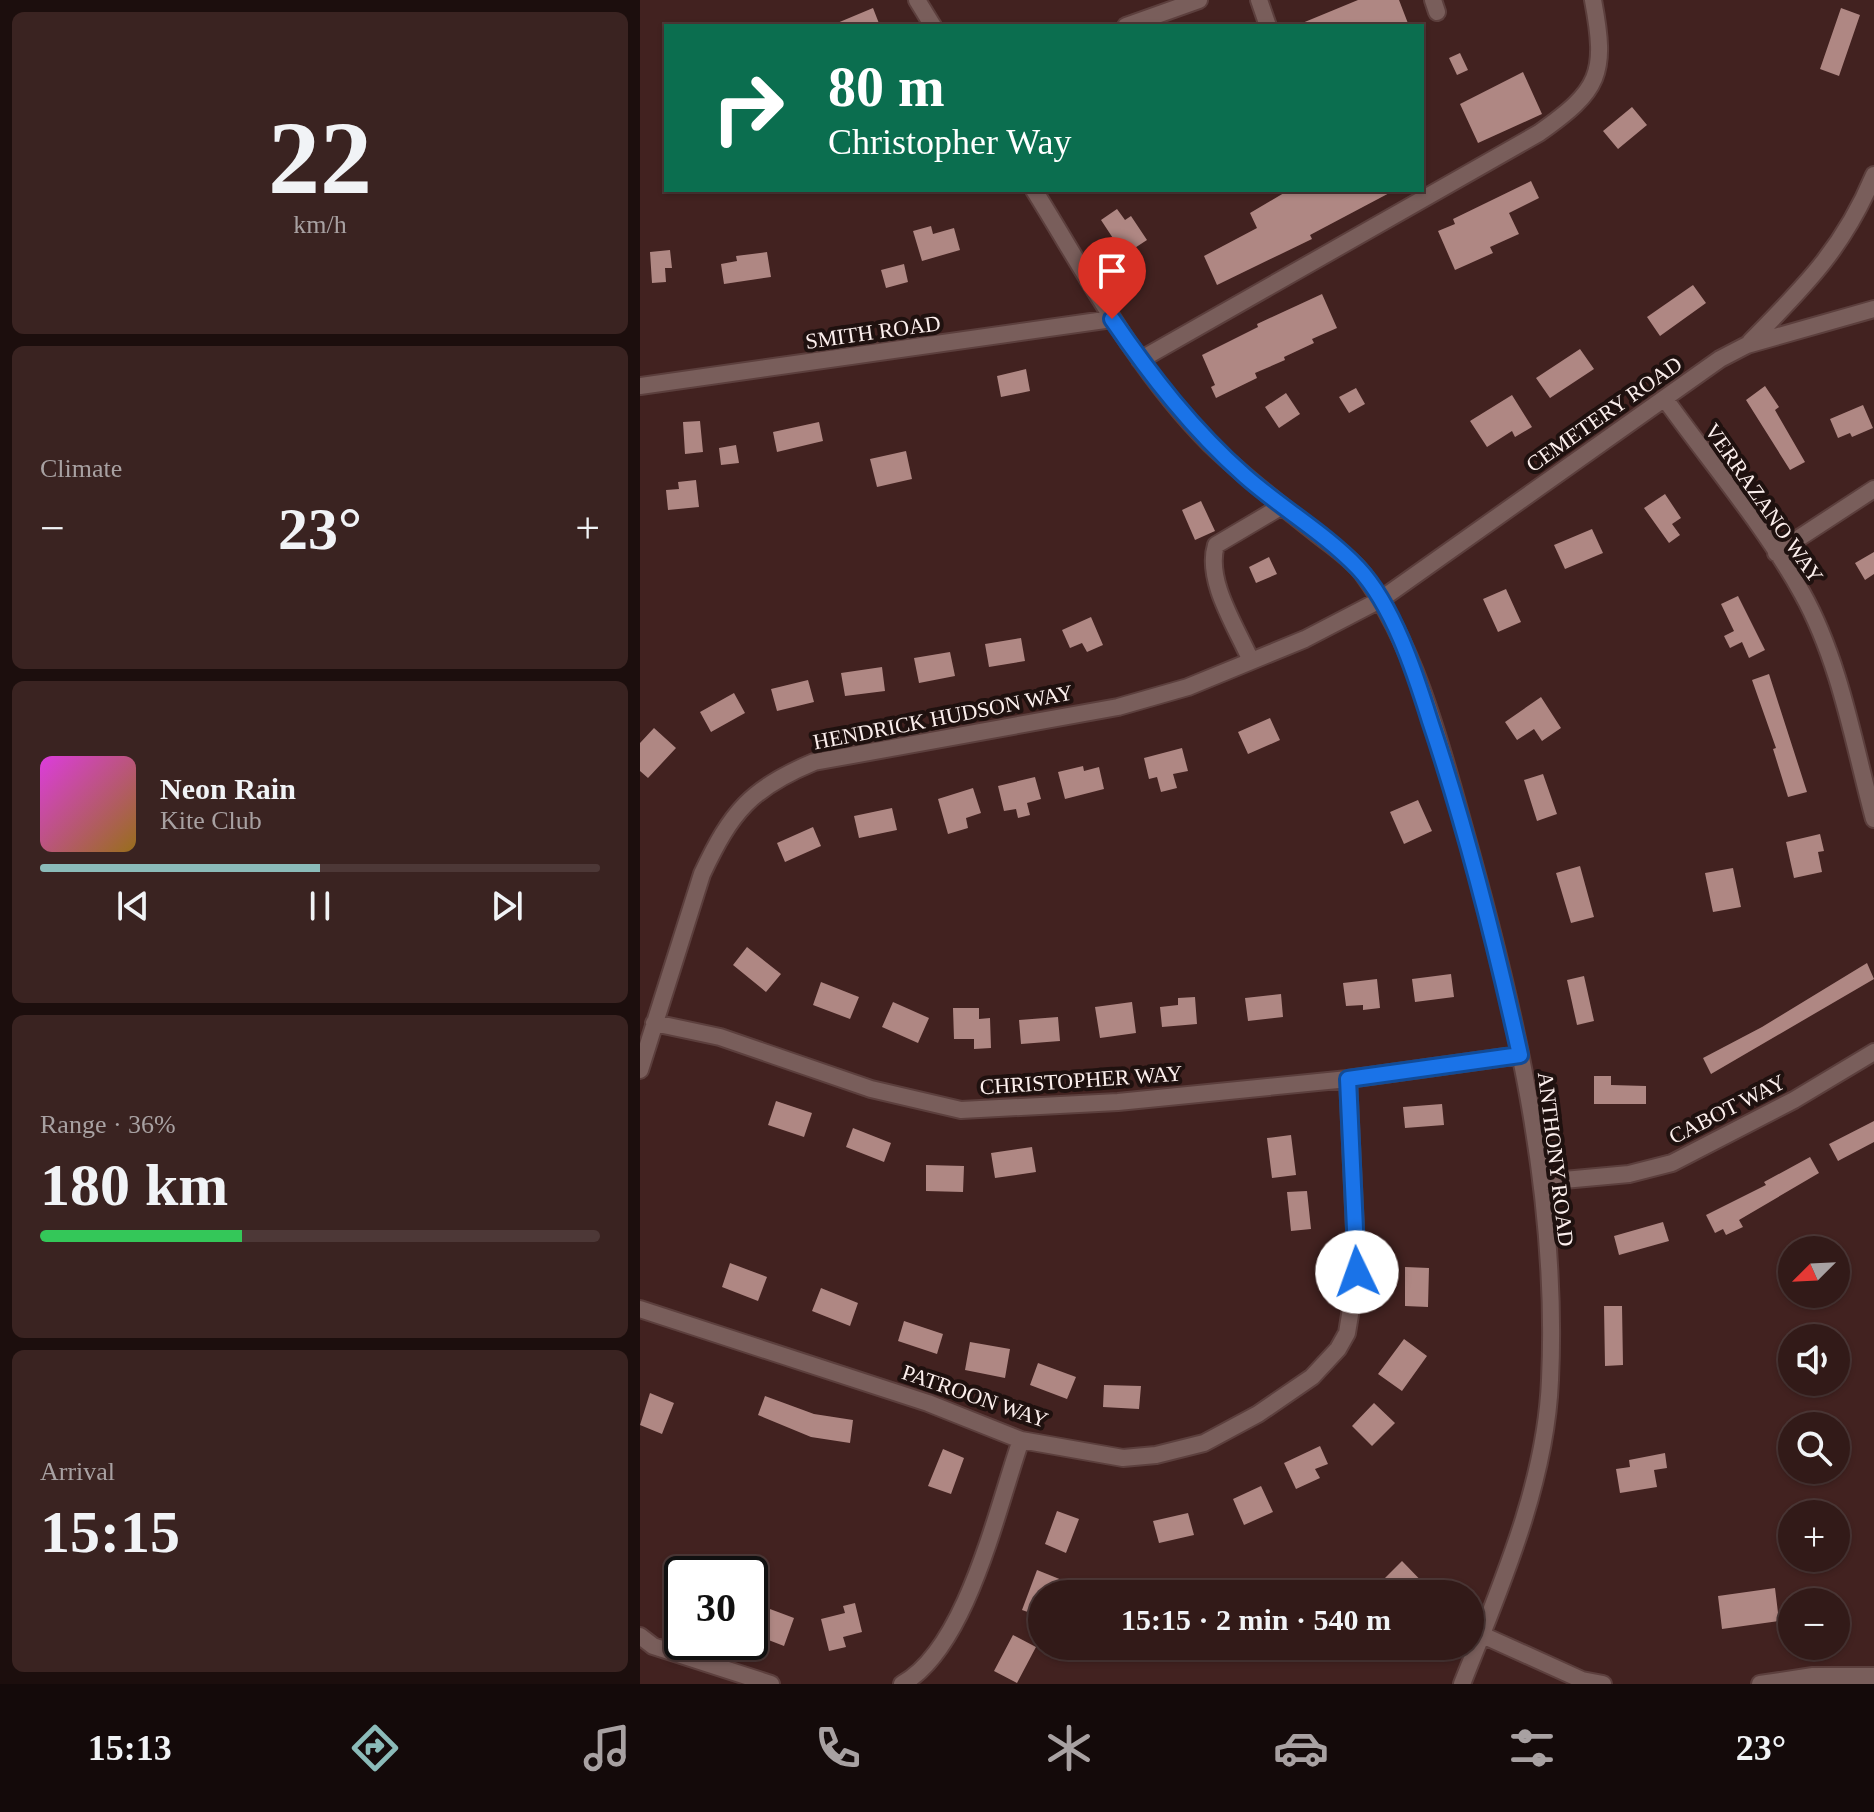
<!DOCTYPE html>
<meta charset="utf-8">
<style>
body{margin:0;font-family:"Times New Roman",serif;background:#3a2321;color:#f1f3f6;height:100vh;display:flex;flex-direction:column;font-size:30px;white-space:nowrap}
*{box-sizing:border-box;margin:0}
p{font-size:26px;color:#a8a1a2}
.icon{flex:none;width:44px;height:44px;fill:none;stroke:currentColor;stroke-width:2;stroke-linecap:round;stroke-linejoin:round}
.map{position:relative;flex:1;overflow:hidden}
.sheet{display:flex;flex-direction:column;gap:12px;padding:12px;background:#1c0e0d;width:640px}
.sheet>*{flex:none}
.hud{position:absolute;left:24px;top:24px;width:760px;height:168px;border-radius:0px;box-shadow:0 2px 6px #0004,0 0 0 2px #4d3837;background:#0b6e4f;color:#fff;overflow:hidden}
.needle{width:52px;rotate:246deg}
.tools{position:absolute;left:1138px;top:1236px;display:grid;gap:16px}
.tools a{display:grid;place-items:center;width:72px;height:72px;border-radius:50%;background:#321a18;box-shadow:0 2px 6px #0004,0 0 0 2px #4d3837;font-size:40px}
.speed{position:absolute;left:24px;top:1556px;display:flex;gap:16px;font-size:40px;font-weight:700;text-align:center}
.speed>*{display:grid;place-content:center;width:104px;height:104px;border-radius:50%;background:#321a18;box-shadow:0 2px 6px #0004,0 0 0 2px #4d3837;line-height:1}
.speed .limit{border:4px solid #111;border-radius:12px;background:#fff;color:#111}
.pin{position:absolute;display:grid;place-items:center;width:68px;height:68px;color:#fff;margin:-82px -34px;border-radius:50% 50% 50% 0;rotate:-45deg;box-shadow:0 0 8px #0007}
.pin .icon{rotate:45deg}
.me{position:absolute;width:88px;margin:-44px;rotate:357deg;stroke-linejoin:round;filter:drop-shadow(0 0 6px #0008)}
.turn{display:flex;align-items:center;gap:28px;height:168px;padding:0 32px;font-size:36px}
.turn .icon{width:104px;height:104px;stroke-width:2.5}
.turn b{display:block;font-size:56px;line-height:68px}
.big{font-size:60px;font-weight:800;line-height:1.1}
.sheet .card{flex:1;display:flex;flex-direction:column;justify-content:center;gap:12px;min-width:0;padding:0 28px;border-radius:12px;background:#3a2321}
.sheet .dial{align-items:center;gap:0}
.dial b{font-size:104px;line-height:1}
.song{display:flex;align-items:center;gap:24px}
.cover{width:96px;height:96px;border-radius:12px;background:linear-gradient(135deg,hsl(300 70% 55%),hsl(40 70% 35%))}
.played{height:8px;border-radius:4px;background:linear-gradient(90deg,#8bbbb9 50%,#4d3837 50%)}
.keys{display:flex;justify-content:space-around;direction:ltr}
.heat{display:flex;justify-content:space-between;align-items:center;font-size:44px;direction:ltr}
.charge{height:12px;border-radius:6px;background:linear-gradient(90deg,#34c759 36%,#4d3837 0)}
.trip{position:absolute;left:388px;top:1580px;width:456px;height:80px;border-radius:40px;background:#321a18;box-shadow:0 2px 6px #0004,0 0 0 2px #4d3837;font-weight:800;line-height:80px;text-align:center}
.menu{display:flex;height:128px;justify-content:space-around;align-items:center;background:#140a0a;color:#a8a1a2}
.menu .icon{width:56px;height:56px}
.menu .on{color:#8bbbb9}
.menu b{font-size:36px;color:#f1f3f6}
main{display:flex;flex:1;min-height:0}
.map>svg:first-child{display:block}
</style>
<main>
<section class="sheet">
<div class="card dial"><b>22</b><p>km/h</p></div>
<div class="card"><p>Climate</p>
<div class="heat"><a>−</a><b class="big">23°</b><a>+</a></div>
</div>
<div class="card">
<div class="song"><i class="cover"></i><div><b>Neon Rain</b><p>Kite Club</p></div></div>
<div class="played"></div>
<div class="keys"><svg class="icon" aria-label="previous" viewBox="0 0 24 24"><path d="M18 5L8 12l10 7zM5 5v14"/></svg><svg class="icon" aria-label="pause" viewBox="0 0 24 24"><path d="M8 5v14M16 5v14"/></svg><svg class="icon" aria-label="next" viewBox="0 0 24 24"><path d="M6 5l10 7-10 7zM19 5v14"/></svg></div>
</div>
<div class="card"><p>Range · 36%</p><b class="big">180 km</b><div class="charge"></div></div>
<div class="card"><p>Arrival</p><b class="big">15:15</b></div>
</section>
<div class="map">
<svg width="1234" height="1684" viewBox="0 0 1234 1684">
<rect width="100%" height="100%" fill="#422220"/>
<path fill="#af8783" d="M718,0H759L769,26H655Z
M233,8L240,26H190Z
M1201,8L1220,15L1199,76L1180,69Z
M820,53L828,70L817,75L809,58Z
M883,72L902,114L838,143L820,104Z
M992,107L1007,125L978,149L963,131Z
M891,181L899,198L869,213L879,234L850,247L853,253L815,270L798,231L815,224L813,219Z
M649,190H755L670,235L672,239L577,285L564,256L617,228L610,213Z
M477,209L485,220L491,216L507,240L484,255L461,220Z
M291,226L293,234L314,228L320,250L282,261L273,231Z
M30,250L32,268H25L26,282L12,283L10,252Z
M127,252L131,277L84,284L81,264L97,261L96,256Z
M264,264L268,282L246,288L241,270Z
M1053,285L1066,303L1020,336L1007,317Z
M682,294L697,328L672,339L674,343L644,357L645,360L615,373L617,378L576,398L571,387L575,385L562,355L618,327L617,324Z
M940,349L954,369L910,398L896,378Z
M386,369L390,391L361,397L357,376Z
M1125,386L1139,407L1135,410L1165,462L1150,470L1106,400Z
M716,388L725,404L709,413L699,397Z
M646,393L660,414L639,428L625,407Z
M872,395L892,427L875,437L872,431L847,447L830,421Z
M1223,405L1233,428L1212,437L1210,433L1198,438L1190,419Z
M60,421L63,452L45,454L43,422Z
M179,422L183,441L137,452L133,432Z
M96,445L99,463L81,465L79,448Z
M266,451L272,479L237,487L230,459Z
M56,480L59,507L28,510L26,490L39,489L38,482Z
M1025,494L1041,518L1032,524L1040,535L1029,543L1004,508Z
M561,501L575,531L555,540L542,510Z
M952,529L963,553L925,569L914,545Z
M1234,552V574L1225,580L1215,563Z
M629,557L637,574L616,583L609,567Z
M866,589L881,622L858,632L843,599Z
M1098,596L1125,650L1109,658L1102,642L1090,648L1084,636L1094,631L1081,604Z
M451,617L463,645L447,652L442,643L430,648L422,630Z
M381,638L385,661L349,667L345,644Z
M310,652L315,676L279,683L274,658Z
M242,667L245,691L205,696L201,673Z
M1129,674L1167,792L1148,797L1133,749L1136,748L1112,680Z
M168,680L174,702L137,711L131,689Z
M94,693L105,713L71,732L60,712Z
M901,697L921,728L902,741L894,729L877,740L865,722Z
M630,718L640,740L608,754L598,732Z
M14,728L36,748L8,778L0,771V743Z
M542,748L548,771L533,774L537,788L521,792L517,777L509,779L504,758Z
M443,766L444,771L459,767L464,789L425,799L418,772Z
M903,774L917,814L897,821L884,780Z
M395,777L401,799L387,803L390,815L378,818L376,809L364,811L358,786Z
M333,788L341,813L326,818L328,828L308,834L298,799Z
M778,800L792,831L764,844L750,812Z
M252,808L257,830L219,838L214,816Z
M173,827L181,846L145,862L137,843Z
M1180,834L1184,851L1178,852L1182,872L1154,878L1146,842Z
M940,866L954,917L931,923L916,873Z
M1093,868L1101,907L1073,912L1065,873Z
M107,947L141,974L126,992L93,965Z
M1227,963L1234,979L1071,1074L1063,1058L1122,1027Z
M811,974L814,997L775,1002L772,979Z
M944,976L954,1021L937,1025L927,980Z
M737,979L740,1008L723,1010V1005L706,1006L703,983Z
M181,982L219,997L210,1019L173,1005Z
M641,994L643,1017L608,1021L605,998Z
M555,997L557,1024L522,1027L520,1007L538,1005V998Z
M253,1002L289,1018L278,1043L242,1027Z
M492,1002L496,1033L460,1038L455,1007Z
M313,1008H339V1019L350,1018L351,1048L334,1049V1039H314Z
M418,1017L420,1041L381,1044L379,1020Z
M954,1076H971V1085L1006,1086V1104H954Z
M136,1101L172,1113L164,1137L128,1125Z
M802,1104L804,1125L765,1128L763,1107Z
M1234,1121V1142L1198,1161L1189,1144Z
M213,1128L251,1143L244,1162L206,1147Z
M651,1135L656,1175L632,1178L627,1138Z
M392,1147L396,1172L355,1178L351,1153Z
M1170,1157L1179,1173L1099,1220L1103,1227L1086,1235L1083,1229L1075,1233L1066,1215L1126,1185L1124,1182Z
M286,1165L324,1166L323,1192L286,1191Z
M667,1191L671,1229L651,1231L647,1192Z
M1023,1222L1029,1241L979,1255L974,1236Z
M90,1263L127,1277L118,1301L82,1287Z
M765,1267L789,1268L788,1307L765,1306Z
M181,1288L218,1303L210,1326L172,1311Z
M964,1306H982L983,1365L965,1366Z
M264,1321L303,1334L297,1354L258,1341Z
M764,1339L787,1356L762,1391L738,1374Z
M330,1342L370,1349L365,1378L325,1370Z
M398,1363L436,1377L427,1399L390,1385Z
M464,1385L501,1386L499,1409L463,1407Z
M10,1393L34,1403L22,1434L0,1425Z
M125,1396L174,1414L213,1420L210,1443L171,1437L118,1415Z
M734,1403L755,1423L732,1446L712,1426Z
M680,1446L688,1464L675,1469L680,1478L656,1489L644,1463Z
M303,1449L324,1458L311,1494L288,1486Z
M1025,1453L1027,1468L1014,1470L1017,1487L980,1493L976,1469L990,1467L989,1460Z
M621,1486L633,1512L604,1525L593,1499Z
M417,1511L439,1519L426,1553L405,1544Z
M548,1513L554,1535L519,1543L513,1521Z
M762,1561L794,1594H760L745,1578Z
M40,1563L42,1564V1607L27,1602Z
M397,1570L422,1580L417,1594H402V1617L382,1610Z
M1135,1588L1139,1621L1082,1629L1078,1596Z
M114,1603L154,1618L144,1646L110,1633Z
M215,1603L222,1632L203,1637L206,1647L189,1651L181,1619L205,1613L203,1606Z
M373,1635L396,1647L377,1683L354,1671Z"/>
<g fill="none" stroke-linecap="round" stroke-linejoin="round">
<g stroke="#5c3f3d" stroke-width="20">
<path id="minor" d="M277,0L293,26
M619,0L628,26
M793,0L797,12
M486,26L559,0
M394,190C448,277 497,371 570,444C602,475 637,502 672,530C689,544 710,557 723,574C774,644 799,738 822,821C873,1001 919,1191 910,1380C906,1484 860,1588 822,1684
M1110,342C1164,287 1203,249 1234,175
M500,360L899,133C960,90 967,74 953,0
M0,386L472,319
M1025,399C1071,463 1124,525 1162,593C1200,661 1214,745 1234,819
M1136,553L1234,489
M611,661C597,628 565,581 576,545L642,506
M14,1023L80,1037L231,1089L321,1110L478,1102L708,1079L880,1055
M0,1070L62,874C91,812 111,788 174,762L478,707L548,687L665,639L740,600L1080,359L1107,345L1234,309
M902,1182L989,1174L1032,1163L1154,1100L1234,1052
M0,1309L288,1403L381,1440L483,1458L516,1455L564,1443L618,1414L672,1377L698,1349L707,1333L717,1272L708,1079
M840,1634L942,1680L963,1684
M0,1636L13,1646L131,1684
M262,1684C327,1648 357,1508 381,1440
M1120,1684L1173,1676H1234"/>
</g>
<use href="#minor" stroke="#795e5b" stroke-width="16"/>
</g>
<g fill="none" stroke-linecap="round" stroke-linejoin="round">
<g stroke="#114b97" stroke-width="20">
<path id="route" d="M472,319C511,376 553,430 605,476C641,508 685,533 718,568C753,605 775,673 790,721C827,831 855,942 880,1055L708,1079L717,1272"/>
</g>
<use href="#route" stroke="#1a73e8" stroke-width="14"/>
</g>
<g text-anchor="middle" dominant-baseline="central" stroke-width="8" stroke-linejoin="round" paint-order="stroke">
<g font-size="22" fill="#fcefed" stroke="#1f110f">
<text transform="translate(233 332) rotate(-8)">SMITH ROAD</text>
<text transform="translate(964 414) rotate(-35)">CEMETERY ROAD</text>
<text transform="translate(1124 503) rotate(55)">VERRAZANO WAY</text>
<text transform="translate(303 717) rotate(-11)">HENDRICK HUDSON WAY</text>
<text transform="translate(441 1080) rotate(-4)">CHRISTOPHER WAY</text>
<text transform="translate(1087 1109) rotate(-27)">CABOT WAY</text>
<text transform="translate(916 1159) rotate(83)">ANTHONY ROAD</text>
<text transform="translate(335 1396) rotate(19)">PATROON WAY</text>
</g>
</g>
</svg>
<div class="tools">
<a><svg class="needle" viewBox="-14 -14 28 28"><path d="M0-13l5 13h-10z" fill="#e53935"/><path d="M0 13l5-13h-10z" fill="#a8a1a2"/></svg></a>
<a><svg class="icon" aria-label="sound" viewBox="0 0 24 24"><path d="M4 9h4l5-4v14l-5-4H4zM17 9q2 3 0 6"/></svg></a>
<a><svg class="icon" aria-label="search" viewBox="0 0 24 24"><circle cx="10" cy="10" r="6"/><path d="M15 15l6 6"/></svg></a>
<a>+</a>
<a>−</a>
</div>
<div class="speed"><div class="limit">30</div></div>
<div class="pin" style="left:472px;top:319px;background:#d93025"><svg class="icon" aria-label="arrive" viewBox="0 0 24 24"><path d="M6 21V4h12l-3 4 3 4H6"/></svg></div>
<svg class="me" style="left:717px;top:1272px" viewBox="-20 -20 40 40"><circle r="19" fill="#fff"/><path d="M0-13L10 11 0 6-10 11z" fill="#1a73e8"/></svg>
<div class="trip">15:15 · 2 min · 540 m</div>
<div class="hud">
<div class="turn"><svg class="icon" aria-label="right" viewBox="0 0 24 24"><path d="M7 20v-9h11M14 6l5 5-5 5"/></svg><div><b>80 m</b>Christopher Way</div></div>
</div>
</div>
</main>
<nav class="menu">
<b>15:13</b>
<svg class="icon on" aria-label="directions" viewBox="0 0 24 24"><path d="M12 3l9 9-9 9-9-9zM9 14v-3h6M13 9l2 2-2 2"/></svg>
<svg class="icon" aria-label="music" viewBox="0 0 24 24"><path d="M9 18V5l10-2v13"/><circle cx="6" cy="18" r="3"/><circle cx="16" cy="16" r="3"/></svg>
<svg class="icon" aria-label="phone" viewBox="0 0 24 24"><path d="M5 4h4l2 5-3 2q2 4 5 5l2-3 5 2v4C11 20 4 13 5 4z"/></svg>
<svg class="icon" aria-label="climate" viewBox="0 0 24 24"><path d="M12 3v18M4 7l16 10M4 17L20 7"/></svg>
<svg class="icon" aria-label="car" viewBox="0 0 24 24"><path d="M5 17H2v-5l4-1 3-4h7l3 4 3 1v5h-3M9 17h6M6 11h13"/><circle cx="7" cy="17" r="2"/><circle cx="17" cy="17" r="2"/></svg>
<svg class="icon" aria-label="filters" viewBox="0 0 24 24"><path d="M4 7h16M4 17h16"/><circle cx="9" cy="7" r="2"/><circle cx="15" cy="17" r="2"/></svg>
<b>23°</b>
</nav>
